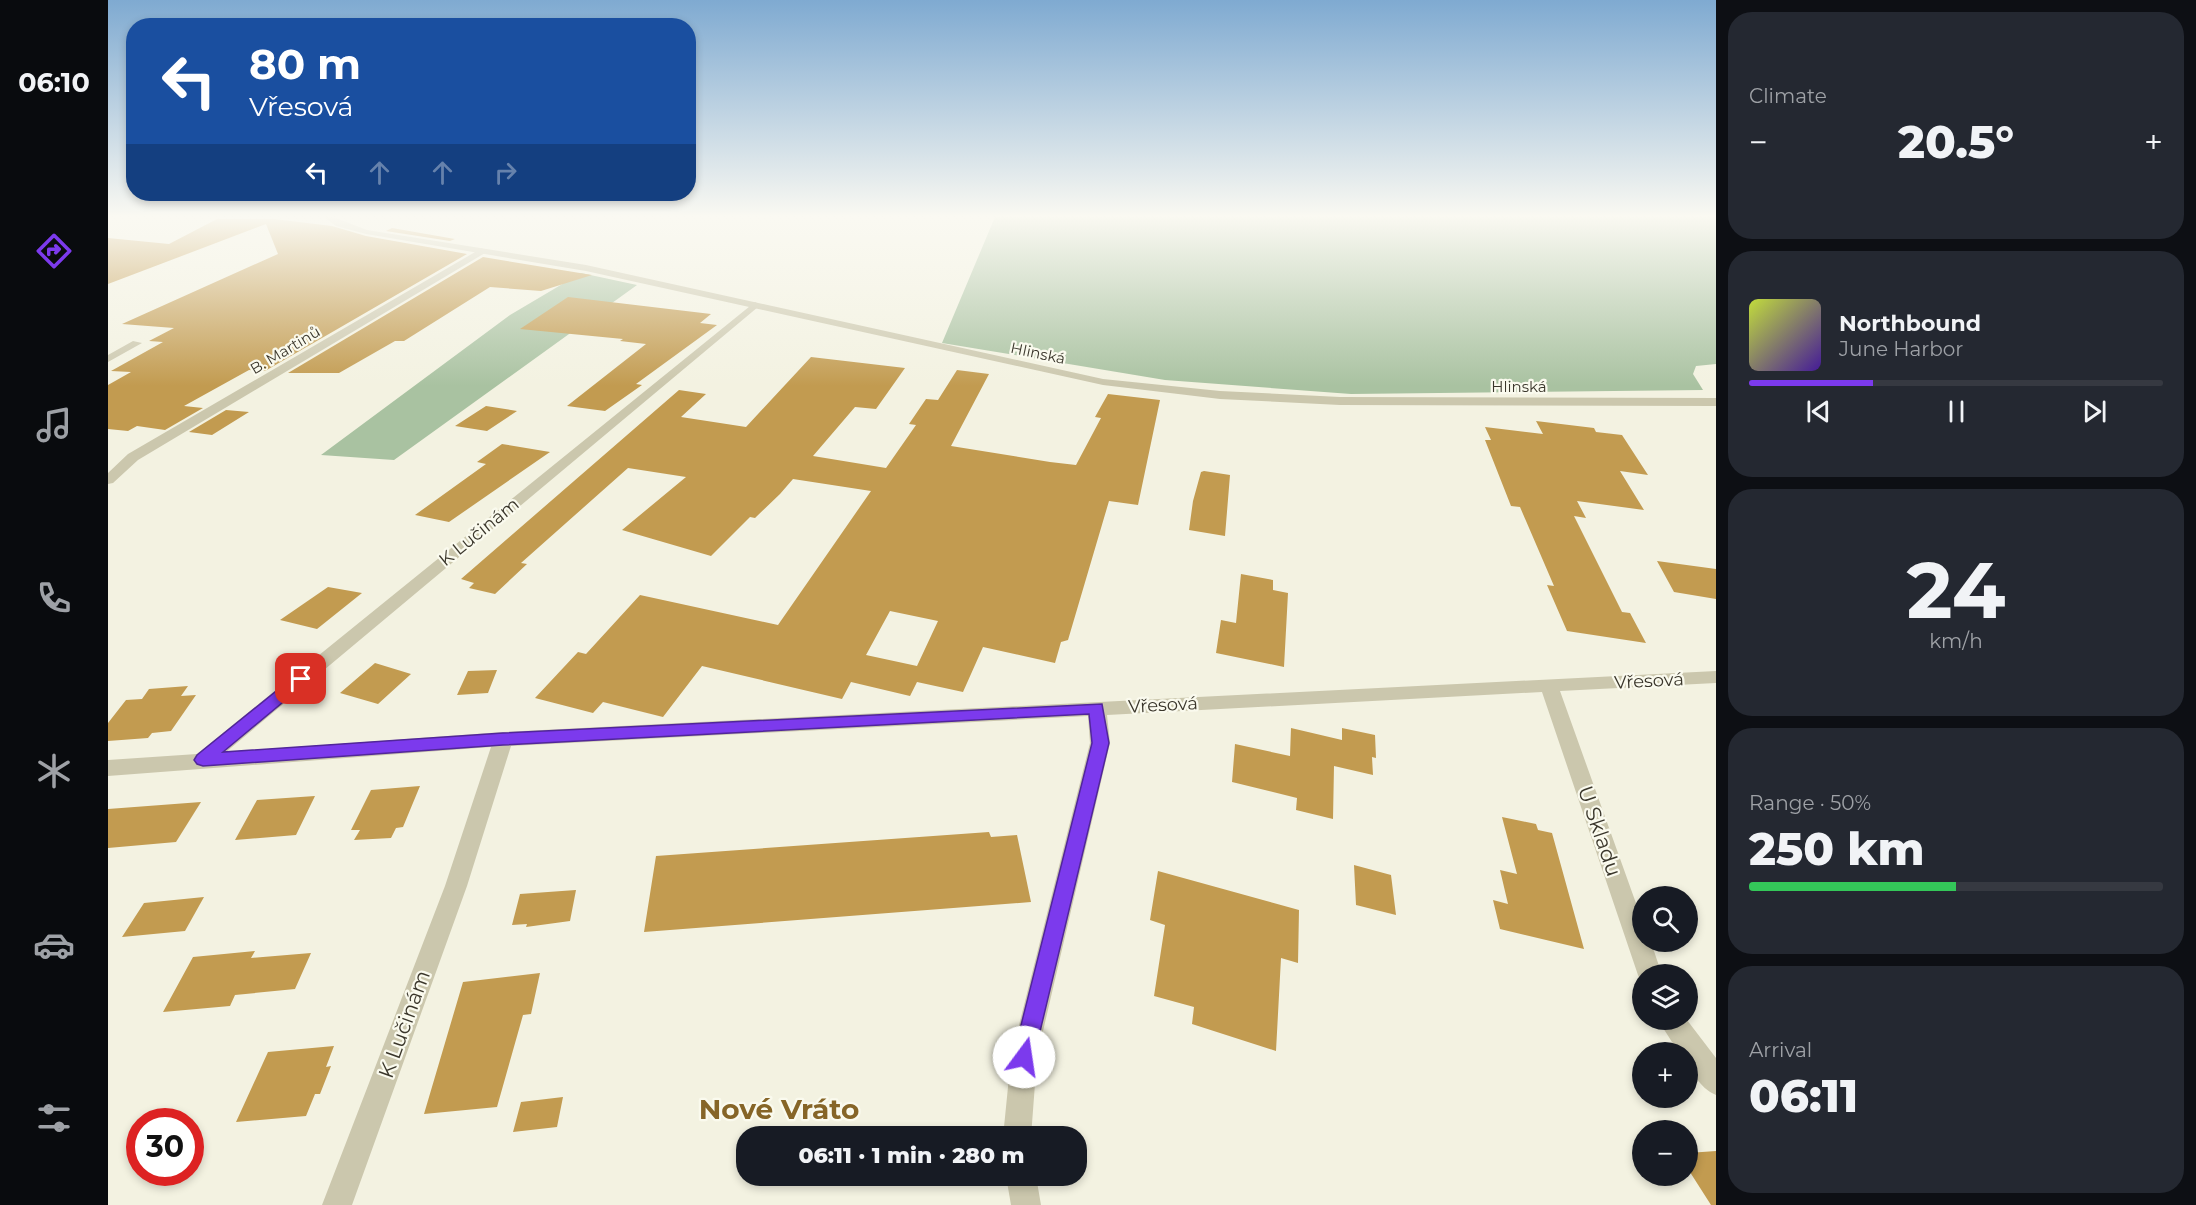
<!DOCTYPE html>
<meta charset="utf-8">
<style>
body{margin:0;font-family:Montserrat,sans-serif;background:#242831;color:#f1f3f6;height:100vh;display:flex;flex-direction:column;font-size:22px;white-space:nowrap}
*{box-sizing:border-box;margin:0}
p{font-size:20px;color:#9ea1a6}
.icon{flex:none;width:33px;height:33px;fill:none;stroke:currentColor;stroke-width:2;stroke-linecap:round;stroke-linejoin:round}
.map{position:relative;flex:1;overflow:hidden}
.sheet{display:flex;flex-direction:column;gap:12px;padding:12px;background:#0d0f14;width:480px}
.sheet>*{flex:none}
.hud{position:absolute;left:18px;top:18px;width:570px;height:183px;border-radius:24px;box-shadow:0 3px 9px #0003;background:#1a4fa0;color:#fff;overflow:hidden}
.buttons{position:absolute;left:1524px;top:886px;display:grid;gap:12px}
.buttons a{display:grid;place-items:center;width:66px;height:66px;border-radius:50%;background:#171b24;box-shadow:0 3px 9px #0003;font-size:30px}
.speed{position:absolute;left:18px;top:1108px;display:flex;gap:12px;font-size:30px;font-weight:700;text-align:center}
.speed>*{display:grid;place-content:center;width:78px;height:78px;border-radius:50%;background:#171b24;box-shadow:0 3px 9px #0003;line-height:1}
.speed .limit{border:9px solid #d22;background:#fff;color:#111}
.pin{position:absolute;display:grid;place-items:center;width:51px;height:51px;color:#fff;margin:-26px;border-radius:12px;box-shadow:0 3px 9px #0006}
.me{position:absolute;width:66px;margin:-33px;rotate:14deg;stroke-linejoin:round;filter:drop-shadow(0 0 4px #0008)}
.turn{display:flex;align-items:center;gap:21px;height:126px;padding:0 24px;font-size:27px}
.turn .icon{width:78px;height:78px;stroke-width:2.5}
.turn b{display:block;font-size:42px;line-height:51px}
.lanes{display:flex;align-items:center;height:57px;padding:0 24px;background:#0003;justify-content:center;gap:30px;direction:ltr}
.lanes .off{opacity:.35}
.big{font-size:45px;font-weight:800;line-height:1.1}
.sheet .widget{flex:1;display:flex;flex-direction:column;justify-content:center;gap:9px;min-width:0;padding:0 21px;border-radius:24px;background:#242831}
.sheet .dial{align-items:center;gap:0}
.dial b{font-size:78px;line-height:1}
.song{display:flex;align-items:center;gap:18px}
.cover{width:72px;height:72px;border-radius:9px;background:linear-gradient(135deg,hsl(70 70% 55%),hsl(260 70% 35%))}
.played{height:6px;border-radius:3px;background:linear-gradient(90deg,#7c3aed 30%,#363941 30%)}
.keys{display:flex;justify-content:space-around;direction:ltr}
.heat{display:flex;justify-content:space-between;align-items:center;font-size:33px;direction:ltr}
.charge{height:9px;border-radius:4px;background:linear-gradient(90deg,#34c759 50%,#363941 0)}
.trip{position:absolute;left:628px;top:1126px;width:351px;height:60px;border-radius:24px;background:#171b24;box-shadow:0 3px 9px #0003;font-weight:800;line-height:60px;text-align:center}
main{display:flex;flex:1;min-height:0}
.tab-bar{display:flex;flex-direction:column;width:108px;justify-content:space-around;align-items:center;background:#090b0e;color:#9ea1a6}
.tab-bar .icon{width:42px;height:42px}
.tab-bar .on{color:#7c3aed}
.tab-bar b{font-size:27px;color:#f1f3f6}
.map>svg:first-child{display:block}
</style>
<main>
<nav class="tab-bar">
<b>06:10</b>
<svg class="icon on" aria-label="directions" viewBox="0 0 24 24"><path d="M12 3l9 9-9 9-9-9zM9 14v-3h6M13 9l2 2-2 2"/></svg>
<svg class="icon" aria-label="music" viewBox="0 0 24 24"><path d="M9 18V5l10-2v13"/><circle cx="6" cy="18" r="3"/><circle cx="16" cy="16" r="3"/></svg>
<svg class="icon" aria-label="phone" viewBox="0 0 24 24"><path d="M5 4h4l2 5-3 2q2 4 5 5l2-3 5 2v4C11 20 4 13 5 4z"/></svg>
<svg class="icon" aria-label="climate" viewBox="0 0 24 24"><path d="M12 3v18M4 7l16 10M4 17L20 7"/></svg>
<svg class="icon" aria-label="car" viewBox="0 0 24 24"><path d="M5 17H2v-5l4-1 3-4h7l3 4 3 1v5h-3M9 17h6M6 11h13"/><circle cx="7" cy="17" r="2"/><circle cx="17" cy="17" r="2"/></svg>
<svg class="icon" aria-label="filters" viewBox="0 0 24 24"><path d="M4 7h16M4 17h16"/><circle cx="9" cy="7" r="2"/><circle cx="15" cy="17" r="2"/></svg>
</nav>
<div class="map">
<svg width="1608" height="1205" viewBox="0 0 1608 1205">
<rect width="100%" height="100%" fill="#f3f2e1"/>
<path fill="#a9c2a1" d="M887,217H1608V364L1588,366L1585,374L1595,390L1243,394L1057,380L834,343Z
M473,273L529,285L286,460L213,455L402,315Z"/>
<path fill="#c29b50" fill-rule="evenodd" d="M109,219H166L224,226L258,236L359,254L157,371L141,370L76,406L95,408L57,430L29,426L20,431L0,429V385L23,372L3,371L55,342L41,341L66,328L14,324L170,254L158,224L0,284V238L61,244Z
M284,228L347,239L342,241L278,231Z
M375,257L484,275L433,291L382,287L296,341H287L231,373H180Z
M460,297L603,314L592,323L609,325L528,384L534,385L497,411L459,406L538,344L512,341L515,339L412,329Z
M703,357L797,368L768,409L747,407L705,456L778,468L808,425L801,424L818,399L830,400L849,370L881,374L843,446L942,462L968,465L993,418L987,417L1000,394L1052,400L1030,505L1001,501L960,640L953,642L947,663L875,647L855,692L809,682L802,696L743,682L734,699L594,666L555,717L495,702L485,713L427,698L470,652L478,654L532,595L670,625L763,491L685,479L672,494L647,518L642,517L603,556L514,530L578,477L520,468L413,563L419,564L387,594L361,588L366,583L353,579L571,390L598,394L573,417L638,427ZM782,611L830,621L809,666L758,655Z
M378,406L409,411L379,431L347,426Z
M118,410L141,412L104,435L81,432Z
M1428,421L1486,428L1488,432L1514,435L1540,475L1512,471L1536,510L1469,501L1478,518L1466,516L1514,612L1522,613L1538,643L1459,631L1439,585L1446,586L1412,507L1403,506L1377,440H1383L1377,427L1435,434Z
M394,444L442,452L341,522L307,515L378,464L369,462Z
M1096,471L1122,475L1117,536L1081,530L1085,501L1093,472Z
M1549,561L1608,569V599L1566,592Z
M1133,574L1165,580V590L1180,593L1176,667L1108,653L1113,620L1128,623Z
M220,587L254,593L209,629L172,620Z
M267,663L303,674L270,704L232,693Z
M389,670L380,693L349,695L360,671Z
M80,686L73,696L88,695L63,731L44,733L40,738L0,741V723L18,700L34,699L41,689Z
M1183,728L1234,740V728L1267,735L1268,758L1264,757L1265,775L1226,766L1225,819L1188,810L1189,798L1124,782L1127,744L1182,756Z
M312,786L295,827L288,828L283,838L246,840L252,830H243L263,790Z
M207,796L188,835L127,840L149,800Z
M93,802L68,842L0,848V809Z
M1394,817L1428,824L1430,830L1444,833L1476,949L1392,929L1385,900L1400,904L1392,870L1409,874Z
M881,832L883,837L909,835L923,902L536,932L548,856Z
M1246,865L1283,875L1288,915L1248,905Z
M1050,871L1191,910L1190,963L1173,958L1168,1051L1084,1024L1086,1007L1046,996L1057,925L1042,920Z
M468,890L462,921L418,927L419,924L404,925L412,894Z
M96,897L77,931L14,937L36,903Z
M147,951L143,958L203,953L187,989L127,995L122,1006L55,1012L85,957Z
M432,973L423,1014L415,1015L389,1107L316,1114L355,982Z
M226,1046L218,1067L223,1066L212,1094H207L198,1116L128,1122L160,1052Z
M455,1097L449,1127L405,1132L413,1102Z
M1608,1151V1205H1603L1580,1169V1153Z"/>
<g fill="none" stroke-linecap="round" stroke-linejoin="round">
<path fill="#cbc7ad" fill-rule="evenodd" d="M374,248L377,253L30,460L5,483L0,484V473L20,454Z
M647,302L652,305L650,307L118,752L395,732L1608,671V683L1452,691L1534,920V942H1543L1554,975H1534V984L1530,975L1434,692L999,715L1002,743L929,1057L923,1137H895L903,1057L982,743L980,716L403,746L359,886L244,1205H214L337,886L383,747L0,776V760L89,754Z
M25,341L34,343L0,362V355Z
M1550,1020H1579L1608,1058V1095C1592,1088 1580,1070 1580,1053H1571Z
M898,1176H928L933,1205H903Z"/>
<path fill="#cbc7ad" fill-rule="evenodd" d="M216,217H225L259,230L478,265L995,379L1112,391L1232,397L1608,398V406L1232,405L1112,399L995,385L478,271L258,234L228,226Z"/>
</g>
<linearGradient id="sky" x2="0" y2="1"><stop stop-color="#7faad1"/><stop offset="0.56" stop-color="#faf9f2"/><stop offset="1" stop-color="#faf9f2" stop-opacity="0"/></linearGradient>
<rect width="1608" height="386" fill="url(#sky)"/>
<path fill="#7c3aed" stroke="#51269a" stroke-width="1.5" d="M193,674L201,679L198,683L115,752L395,733L994,704L1001,743L924,1065L916,1068L908,1065L905,1057L984,743L981,714L395,745L95,766L89,764L86,760L89,755L188,675Z"/>
<g text-anchor="middle" dominant-baseline="central" stroke-width="4.5" stroke-linejoin="round" paint-order="stroke">
<g font-size="15" fill="#3a362b" stroke="#fafaee">
<text transform="translate(177 350) rotate(-31)">B. Martinů</text>
<text transform="translate(930 353) rotate(12)">Hlinská</text>
<text x="1411" y="386">Hlinská</text>
</g>
<g font-size="18" fill="#3a362b" stroke="#fafaee">
<text transform="translate(371 532) rotate(-39)">K Lučinám</text>
<text transform="translate(1541 681) rotate(-3)">Vřesová</text>
<text transform="translate(1055 705) rotate(-3)">Vřesová</text>
</g>
<g font-size="21" fill="#3a362b" stroke="#fafaee">
<text transform="translate(1492 831) rotate(71)">U Skladu</text>
<text transform="translate(296 1024) rotate(-70)">K Lučinám</text>
</g>
<g font-size="28" font-weight="bold" fill="#866527" stroke="#fafaee">
<text x="671" y="1109">Nové Vráto</text>
</g>
</g>
</svg>
<div class="buttons">
<a><svg class="icon" aria-label="search" viewBox="0 0 24 24"><circle cx="10" cy="10" r="6"/><path d="M15 15l6 6"/></svg></a>
<a><svg class="icon" aria-label="layers" viewBox="0 0 24 24"><path d="M12 4l9 5-9 5-9-5zM3 14l9 5 9-5"/></svg></a>
<a>+</a>
<a>−</a>
</div>
<div class="speed"><div class="limit">30</div></div>
<div class="pin" style="left:193px;top:679px;background:#d93025"><svg class="icon" aria-label="arrive" viewBox="0 0 24 24"><path d="M6 21V4h12l-3 4 3 4H6"/></svg></div>
<svg class="me" style="left:916px;top:1057px" viewBox="-20 -20 40 40"><circle r="19" fill="#fff"/><path d="M0-13L10 11 0 6-10 11z" fill="#7c3aed"/></svg>
<div class="trip">06:11 · 1 min · 280 m</div>
<div class="hud">
<div class="turn"><svg class="icon" aria-label="left" viewBox="0 0 24 24"><path d="M17 20v-9H6M10 6l-5 5 5 5"/></svg><div><b>80 m</b>Vřesová</div></div>
<div class="lanes"><svg class="icon" aria-label="left" viewBox="0 0 24 24"><path d="M17 20v-9H6M10 6l-5 5 5 5"/></svg><svg class="icon off" aria-label="ahead" viewBox="0 0 24 24"><path d="M12 20V5M6 11l6-6 6 6"/></svg><svg class="icon off" aria-label="ahead" viewBox="0 0 24 24"><path d="M12 20V5M6 11l6-6 6 6"/></svg><svg class="icon off" aria-label="right" viewBox="0 0 24 24"><path d="M7 20v-9h11M14 6l5 5-5 5"/></svg></div>
</div>
</div>
<section class="sheet">
<div class="widget"><p>Climate</p>
<div class="heat"><a>−</a><b class="big">20.5°</b><a>+</a></div>
</div>
<div class="widget">
<div class="song"><i class="cover"></i><div><b>Northbound</b><p>June Harbor</p></div></div>
<div class="played"></div>
<div class="keys"><svg class="icon" aria-label="previous" viewBox="0 0 24 24"><path d="M18 5L8 12l10 7zM5 5v14"/></svg><svg class="icon" aria-label="pause" viewBox="0 0 24 24"><path d="M8 5v14M16 5v14"/></svg><svg class="icon" aria-label="next" viewBox="0 0 24 24"><path d="M6 5l10 7-10 7zM19 5v14"/></svg></div>
</div>
<div class="widget dial"><b>24</b><p>km/h</p></div>
<div class="widget"><p>Range · 50%</p><b class="big">250 km</b><div class="charge"></div></div>
<div class="widget"><p>Arrival</p><b class="big">06:11</b></div>
</section>
</main>
